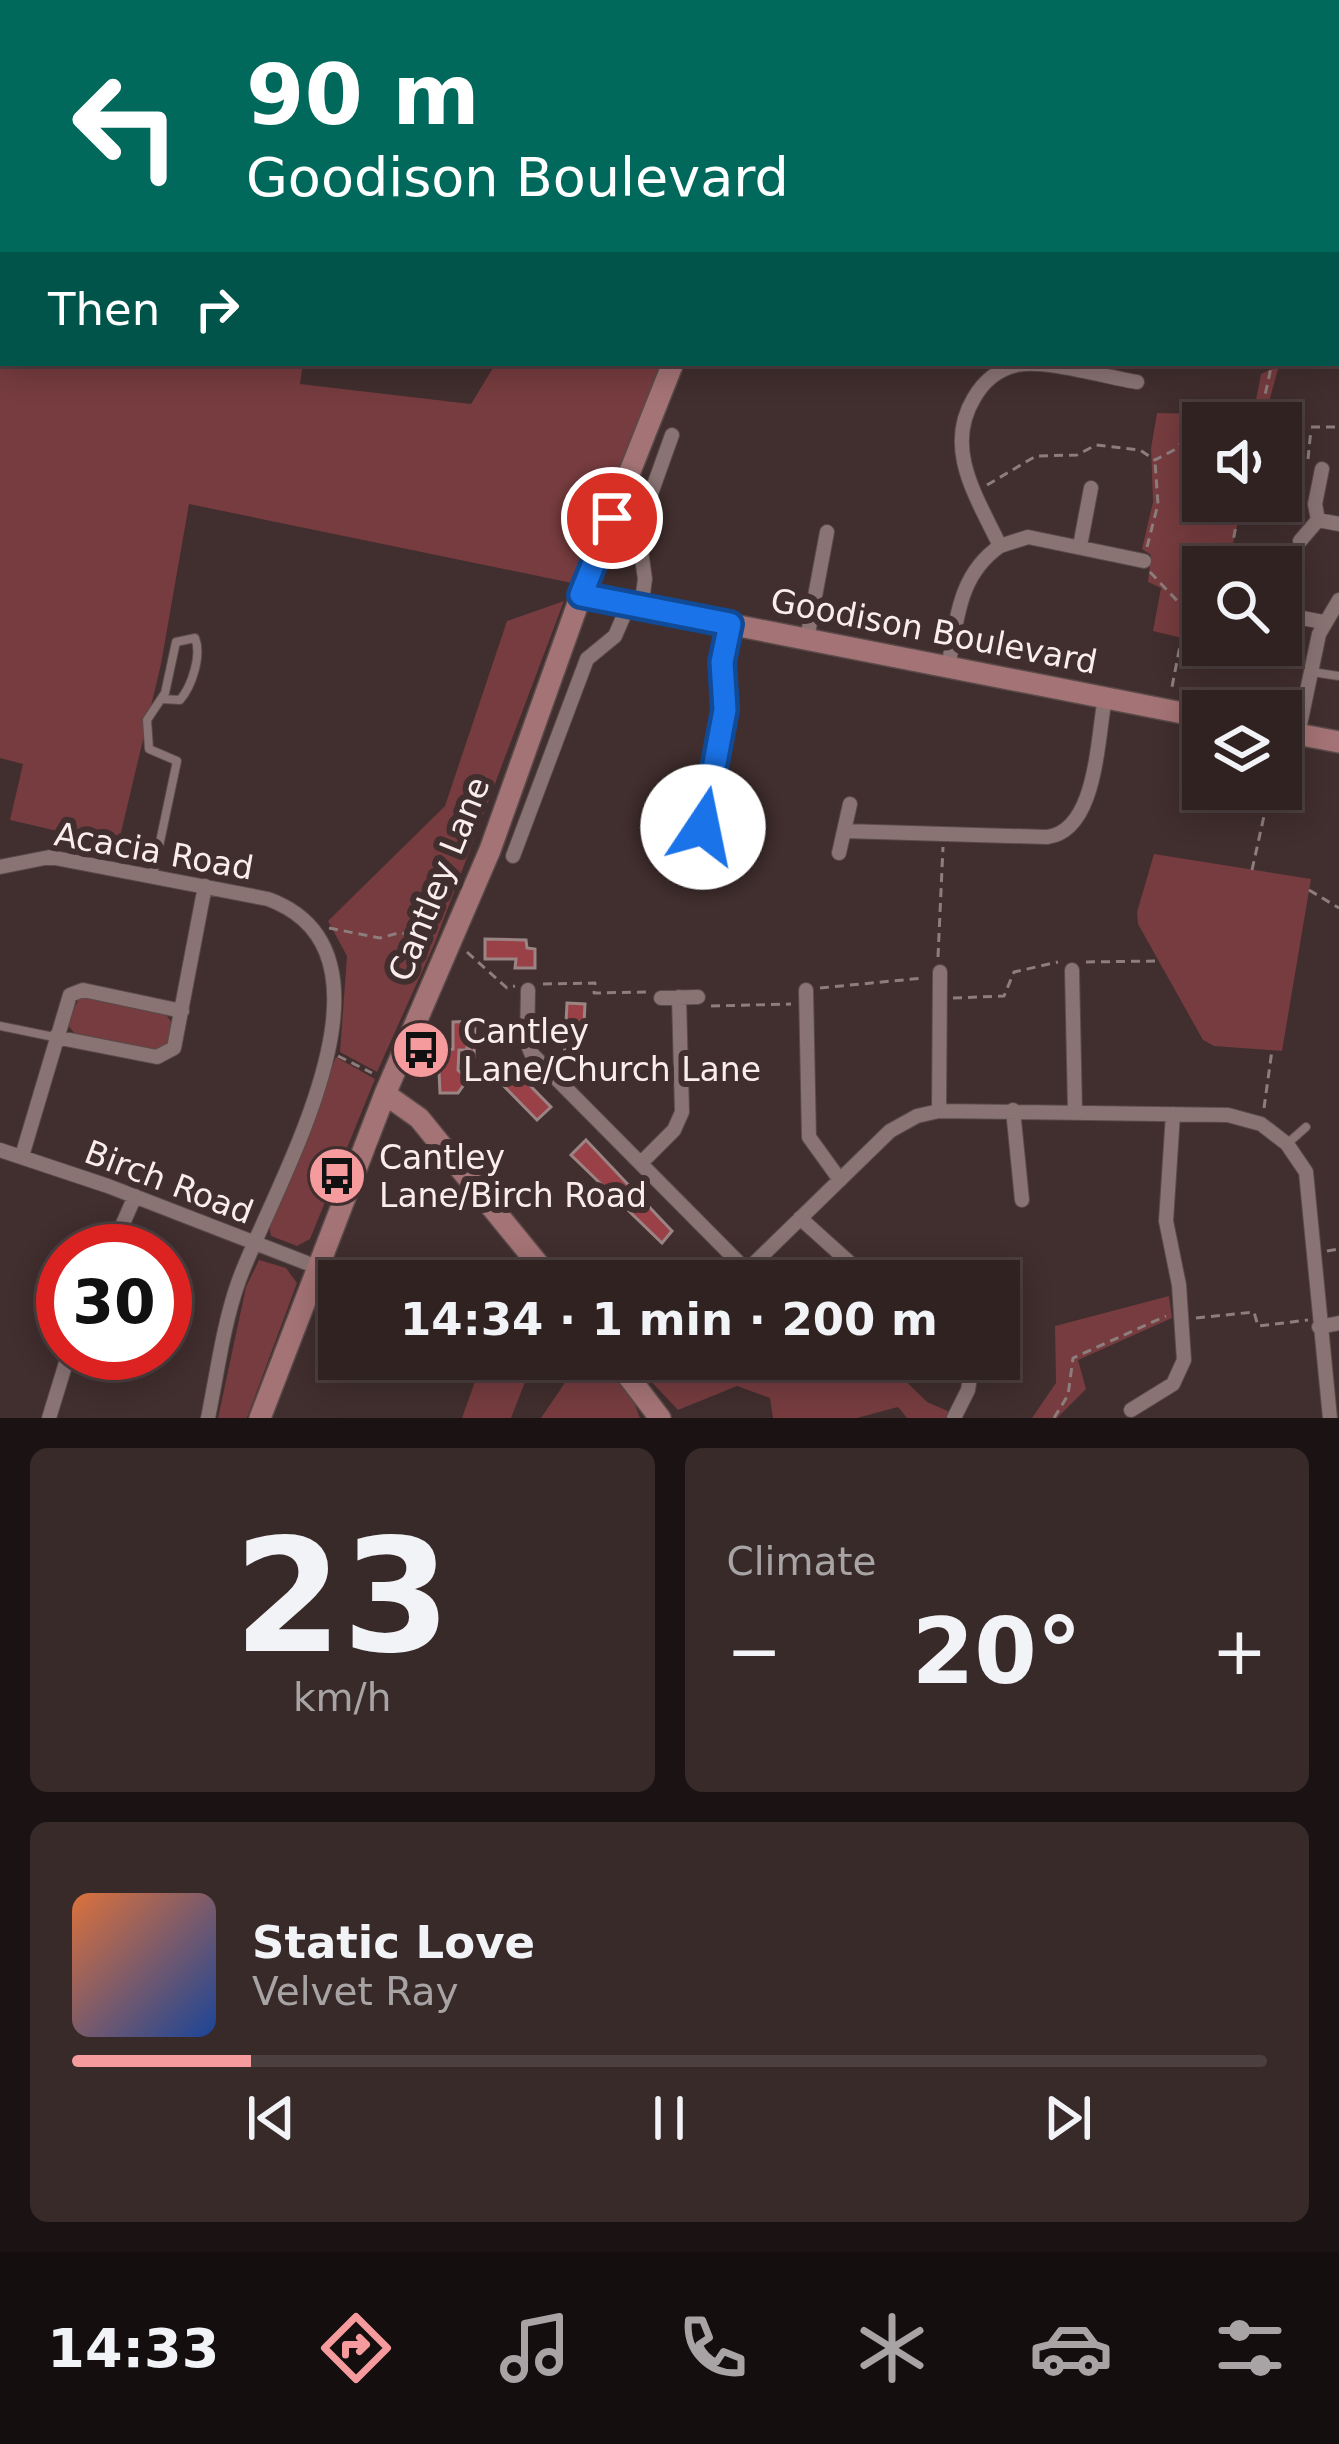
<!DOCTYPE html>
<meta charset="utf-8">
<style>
body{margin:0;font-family:"DejaVu Sans",sans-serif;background:#392a2a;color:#f1f3f6;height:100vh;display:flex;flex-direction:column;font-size:45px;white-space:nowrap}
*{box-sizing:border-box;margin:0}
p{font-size:39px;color:#a8a4a5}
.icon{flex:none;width:66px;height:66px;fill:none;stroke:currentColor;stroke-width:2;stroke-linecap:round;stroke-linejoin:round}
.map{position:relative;height:1418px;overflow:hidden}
.drawer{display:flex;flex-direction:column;gap:30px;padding:30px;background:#1b1313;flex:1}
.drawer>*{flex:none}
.hud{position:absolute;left:0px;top:0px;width:1341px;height:366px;box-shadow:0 6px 30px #0003,0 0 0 3px #4c3f40;background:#00695c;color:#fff;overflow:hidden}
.tools{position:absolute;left:1182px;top:402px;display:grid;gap:24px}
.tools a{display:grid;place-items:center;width:120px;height:120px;border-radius:0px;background:#312222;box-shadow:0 6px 30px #0003,0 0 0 3px #4c3f40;font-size:60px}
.speed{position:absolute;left:36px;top:1224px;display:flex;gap:24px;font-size:60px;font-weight:700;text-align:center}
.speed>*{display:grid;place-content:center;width:156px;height:156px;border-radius:50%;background:#312222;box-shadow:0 6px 30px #0003,0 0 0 3px #4c3f40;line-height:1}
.speed .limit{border:18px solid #d22;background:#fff;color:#111}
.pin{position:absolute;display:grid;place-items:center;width:102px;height:102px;color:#fff;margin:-51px;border:6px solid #fff;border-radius:50%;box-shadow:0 3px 12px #0007}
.me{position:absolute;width:132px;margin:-66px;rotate:11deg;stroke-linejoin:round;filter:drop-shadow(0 0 9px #0008)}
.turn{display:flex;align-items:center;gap:42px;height:252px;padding:0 48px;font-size:54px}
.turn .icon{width:156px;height:156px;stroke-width:2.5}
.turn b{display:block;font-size:84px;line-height:102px}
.then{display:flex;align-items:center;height:114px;padding:0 48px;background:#0003;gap:24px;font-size:45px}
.big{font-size:90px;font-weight:600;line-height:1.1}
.drawer .widget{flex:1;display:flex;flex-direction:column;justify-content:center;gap:18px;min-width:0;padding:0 42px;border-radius:18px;background:#392a2a}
.drawer .dial{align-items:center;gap:0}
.dial b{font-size:156px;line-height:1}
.song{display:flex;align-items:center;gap:36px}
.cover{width:144px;height:144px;border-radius:18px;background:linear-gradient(135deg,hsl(20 70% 55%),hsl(220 70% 35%))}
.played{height:12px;border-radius:6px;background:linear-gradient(90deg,#f59b9e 15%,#4c3f40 15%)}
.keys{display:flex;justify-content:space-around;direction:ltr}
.heat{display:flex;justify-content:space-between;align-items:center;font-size:66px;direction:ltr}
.drawer .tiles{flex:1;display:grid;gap:30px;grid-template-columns:1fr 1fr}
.widget:last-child{grid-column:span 2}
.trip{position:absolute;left:318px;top:1260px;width:702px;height:120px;border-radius:0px;background:#312222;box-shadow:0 6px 30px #0003,0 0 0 3px #4c3f40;font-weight:600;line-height:120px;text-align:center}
.tabs{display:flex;height:192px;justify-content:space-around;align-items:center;background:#140e0e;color:#a8a4a5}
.tabs .icon{width:84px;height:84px}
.tabs .active{color:#f59b9e}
.tabs b{font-size:54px;color:#f1f3f6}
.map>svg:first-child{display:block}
</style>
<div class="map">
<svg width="1339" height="1418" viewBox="0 0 1339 1418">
<rect width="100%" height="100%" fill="#412e2e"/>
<path fill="#763c3f" d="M0,349L3,363H303L300,384L471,404L496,363H670L572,583L189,504L161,664L118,845L10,820L23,764L0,758Z
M1279,366L1263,423H1203V501H1243L1230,556L1197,574L1179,608L1182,638L1153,631L1161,588L1148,582L1151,555L1142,549L1153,502L1151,448L1157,413L1195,414L1193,426L1216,411L1242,420L1255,405L1261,374Z
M564,601L434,945L377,1072L340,1052L347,956L328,921L445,806L507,621Z
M1154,854L1311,879L1282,1051L1214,1046L1203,1040L1138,924L1137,912Z
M80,997L165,1013L172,1023L167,1043L156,1050L76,1035L66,1023Z
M336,1057L375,1079L310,1239L297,1246L271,1236L269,1225Z
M259,1260L286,1268L297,1283L247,1418H218L246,1287Z
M1169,1296L1172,1318L1078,1360L1086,1389L1057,1418H1032L1056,1383L1055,1326Z
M483,1359H534L511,1418H462Z
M581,1359H597L632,1397L640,1418H541Z
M668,1359H726L749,1380L779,1377L797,1359H883L927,1402L950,1412L946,1418H907L898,1407L857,1418H773L770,1398L737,1386L678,1410L648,1378Z"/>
<path fill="#9a4148" stroke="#9b8484" stroke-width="3" d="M485,939L526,940L527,948L535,949V968H515L516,959H485Z
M567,1003L585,1004L582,1064L564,1062Z
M475,1021L474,1055L467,1046V1050H459L458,1070L468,1079L458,1093H440L438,1050L453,1049V1022Z
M504,1059L551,1107L537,1120L491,1073Z
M586,1140L672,1231L662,1243L571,1155Z"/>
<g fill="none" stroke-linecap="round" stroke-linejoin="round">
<g stroke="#5a4a4a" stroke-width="10">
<path id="lane" d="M871,0L879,3
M855,3L857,0
M1085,3L1086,0
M1312,672L1339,676
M153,875L177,761L149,749L147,720L165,693L176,642L195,638C202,655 192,686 180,700L162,699
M0,1026L54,1037
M1288,1143L1306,1127"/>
</g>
<g stroke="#5a4a4a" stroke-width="16">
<path id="street" d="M1338,126L1339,125
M1338,158L1339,159
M1338,328L1339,329
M1322,469L1315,504L1318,520L1339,524
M1300,541L1318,520
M1000,546L1028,537L1144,561
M1080,546L1091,488
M641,608L645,579L638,530L672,435
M1281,614L1323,622
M807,639L827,532
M948,668C957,620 958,575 1000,546C978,499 943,449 974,398C983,382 998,369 1017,365C1047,359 1105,377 1137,382
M1298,734L1319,634L1339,600
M844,831L1047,837C1097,831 1097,739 1105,698
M839,853L850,804
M513,856L587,659L615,636L628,606
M696,866L725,709L722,662L730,624
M0,867L50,857L268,899C418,954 271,1189 238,1283C223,1326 217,1374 208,1418
M678,869L722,862
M1072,970L1075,1110
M528,990L527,1043L531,1053L747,1271
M806,990L809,1137L840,1180
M661,998L698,997
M55,1037L157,1057L174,1048L205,886
M1013,1110L1022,1200
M939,1111L940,972
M0,1150L108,1186L317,1267
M22,1156L70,995L83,990L182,1011
M642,1162L674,1130L682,1112L679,997
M800,1218L870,1281
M111,1251L135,1196
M736,1281L890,1131L917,1116L939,1111L1228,1115L1261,1124L1287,1144L1306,1172L1330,1418
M1319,1327L1339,1323
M633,1381L656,1359
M1131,1410L1173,1384L1184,1360L1179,1285L1166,1221L1173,1114
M49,1418L69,1353
M954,1418L968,1390L973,1359"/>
</g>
<g stroke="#5a4a4a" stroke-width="24">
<path id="secondary" d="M1311,0L1314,3
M815,3L817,0
M1338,28L1339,29
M581,595L1203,717
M1281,731L1339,742
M385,1094L419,1118L552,1281
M615,1359L660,1418
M260,1418L385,1094L490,850L581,595L673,363"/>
</g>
<path stroke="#8d7d7d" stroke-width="3" stroke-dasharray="9 6" stroke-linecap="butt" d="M1259,423L1272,363
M1281,427H1339
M1308,459L1311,429
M987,485L1036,456L1077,455L1096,445L1140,450L1155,460L1174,450L1216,411L1250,423
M1147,547L1158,504L1155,462
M1206,567L1230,556L1241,501
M1150,572L1183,607L1184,625L1171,692
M1183,605L1203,568
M1252,870L1270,789
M1309,890L1339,908
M329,928L380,938L398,933L431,936
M467,952L507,988L515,986
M938,957L943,847
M1086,962L1157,961
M543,984L595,983L594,993L650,992
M820,988L923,978
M953,998L1004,996L1014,972L1058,962
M711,1006L791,1004
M338,1056L372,1073
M1264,1108L1272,1050
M1327,1251L1339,1249
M1196,1318L1254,1312L1258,1326L1308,1320
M1054,1418L1068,1395L1073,1358L1166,1316"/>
<use href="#lane" stroke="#897373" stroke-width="8"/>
<use href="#street" stroke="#897373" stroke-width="14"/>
<use href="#secondary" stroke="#a47375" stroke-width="21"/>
</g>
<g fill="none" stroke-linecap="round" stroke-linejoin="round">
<g stroke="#114b97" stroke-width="30">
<path id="route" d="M612,518L581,595L730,624L722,662L725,710L703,827"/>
</g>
<use href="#route" stroke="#1a73e8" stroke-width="21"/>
</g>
<defs>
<g id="bus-disc" transform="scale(3)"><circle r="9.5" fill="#f59b9e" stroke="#412e2e"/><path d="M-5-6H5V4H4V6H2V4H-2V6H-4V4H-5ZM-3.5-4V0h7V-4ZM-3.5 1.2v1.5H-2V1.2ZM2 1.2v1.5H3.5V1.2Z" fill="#111"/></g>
</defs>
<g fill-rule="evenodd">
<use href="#bus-disc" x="421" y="1050"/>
<use href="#bus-disc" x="337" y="1176"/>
</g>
<g text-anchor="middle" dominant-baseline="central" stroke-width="12" stroke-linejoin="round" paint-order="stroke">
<g font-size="33" fill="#faeded" stroke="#412e2e">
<text transform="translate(934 631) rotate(11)">Goodison Boulevard</text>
<text transform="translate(154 851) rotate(10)">Acacia Road</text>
<text transform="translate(439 879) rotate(-68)">Cantley Lane</text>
<text transform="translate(169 1182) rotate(21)">Birch Road</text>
</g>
<g font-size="33" fill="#faeded" stroke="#412e2e" text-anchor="start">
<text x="463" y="1031">Cantley<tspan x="463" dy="38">Lane/Church Lane</tspan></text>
<text x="379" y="1157">Cantley<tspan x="379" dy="38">Lane/Birch Road</tspan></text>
</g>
</g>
</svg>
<div class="tools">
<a><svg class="icon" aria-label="sound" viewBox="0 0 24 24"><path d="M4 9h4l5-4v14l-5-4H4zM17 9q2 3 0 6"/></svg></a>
<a><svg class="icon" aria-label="search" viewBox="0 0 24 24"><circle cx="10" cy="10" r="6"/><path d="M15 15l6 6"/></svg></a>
<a><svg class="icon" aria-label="layers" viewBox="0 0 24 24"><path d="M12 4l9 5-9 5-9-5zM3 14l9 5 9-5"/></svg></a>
</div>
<div class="speed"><div class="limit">30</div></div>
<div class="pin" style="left:612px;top:518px;background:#d93025"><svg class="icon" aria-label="arrive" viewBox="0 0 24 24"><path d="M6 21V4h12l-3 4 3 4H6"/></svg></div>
<svg class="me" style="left:703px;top:827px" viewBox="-20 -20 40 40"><circle r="19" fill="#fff"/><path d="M0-13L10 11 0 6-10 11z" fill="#1a73e8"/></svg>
<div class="trip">14:34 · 1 min · 200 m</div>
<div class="hud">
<div class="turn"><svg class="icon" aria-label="left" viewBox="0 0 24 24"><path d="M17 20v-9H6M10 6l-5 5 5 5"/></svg><div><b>90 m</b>Goodison Boulevard</div></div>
<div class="then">Then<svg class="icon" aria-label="right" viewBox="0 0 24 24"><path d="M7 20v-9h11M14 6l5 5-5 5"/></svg></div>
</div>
</div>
<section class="drawer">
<div class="tiles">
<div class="widget dial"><b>23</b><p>km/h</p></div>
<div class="widget"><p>Climate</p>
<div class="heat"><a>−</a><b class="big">20°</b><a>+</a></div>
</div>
<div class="widget">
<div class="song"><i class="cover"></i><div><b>Static Love</b><p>Velvet Ray</p></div></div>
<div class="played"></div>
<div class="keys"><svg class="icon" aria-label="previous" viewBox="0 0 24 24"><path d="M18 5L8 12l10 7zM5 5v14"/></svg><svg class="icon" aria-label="pause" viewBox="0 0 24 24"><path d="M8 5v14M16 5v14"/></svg><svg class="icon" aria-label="next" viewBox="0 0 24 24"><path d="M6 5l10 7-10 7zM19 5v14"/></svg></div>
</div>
</div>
</section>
<nav class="tabs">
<b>14:33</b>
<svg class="icon active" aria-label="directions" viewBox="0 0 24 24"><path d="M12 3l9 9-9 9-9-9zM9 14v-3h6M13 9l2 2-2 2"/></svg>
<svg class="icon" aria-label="music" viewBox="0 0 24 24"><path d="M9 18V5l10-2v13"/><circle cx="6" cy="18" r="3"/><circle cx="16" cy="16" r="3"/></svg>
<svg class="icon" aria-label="phone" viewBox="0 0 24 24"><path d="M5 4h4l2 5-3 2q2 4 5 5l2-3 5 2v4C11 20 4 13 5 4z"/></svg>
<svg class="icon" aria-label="climate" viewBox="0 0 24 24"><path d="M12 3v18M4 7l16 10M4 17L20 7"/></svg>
<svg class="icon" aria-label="car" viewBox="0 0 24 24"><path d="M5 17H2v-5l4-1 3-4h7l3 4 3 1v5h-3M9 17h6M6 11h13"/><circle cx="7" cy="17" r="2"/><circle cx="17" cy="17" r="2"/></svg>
<svg class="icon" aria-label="filters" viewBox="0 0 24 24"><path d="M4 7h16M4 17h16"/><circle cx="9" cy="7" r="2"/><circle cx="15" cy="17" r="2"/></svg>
</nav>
